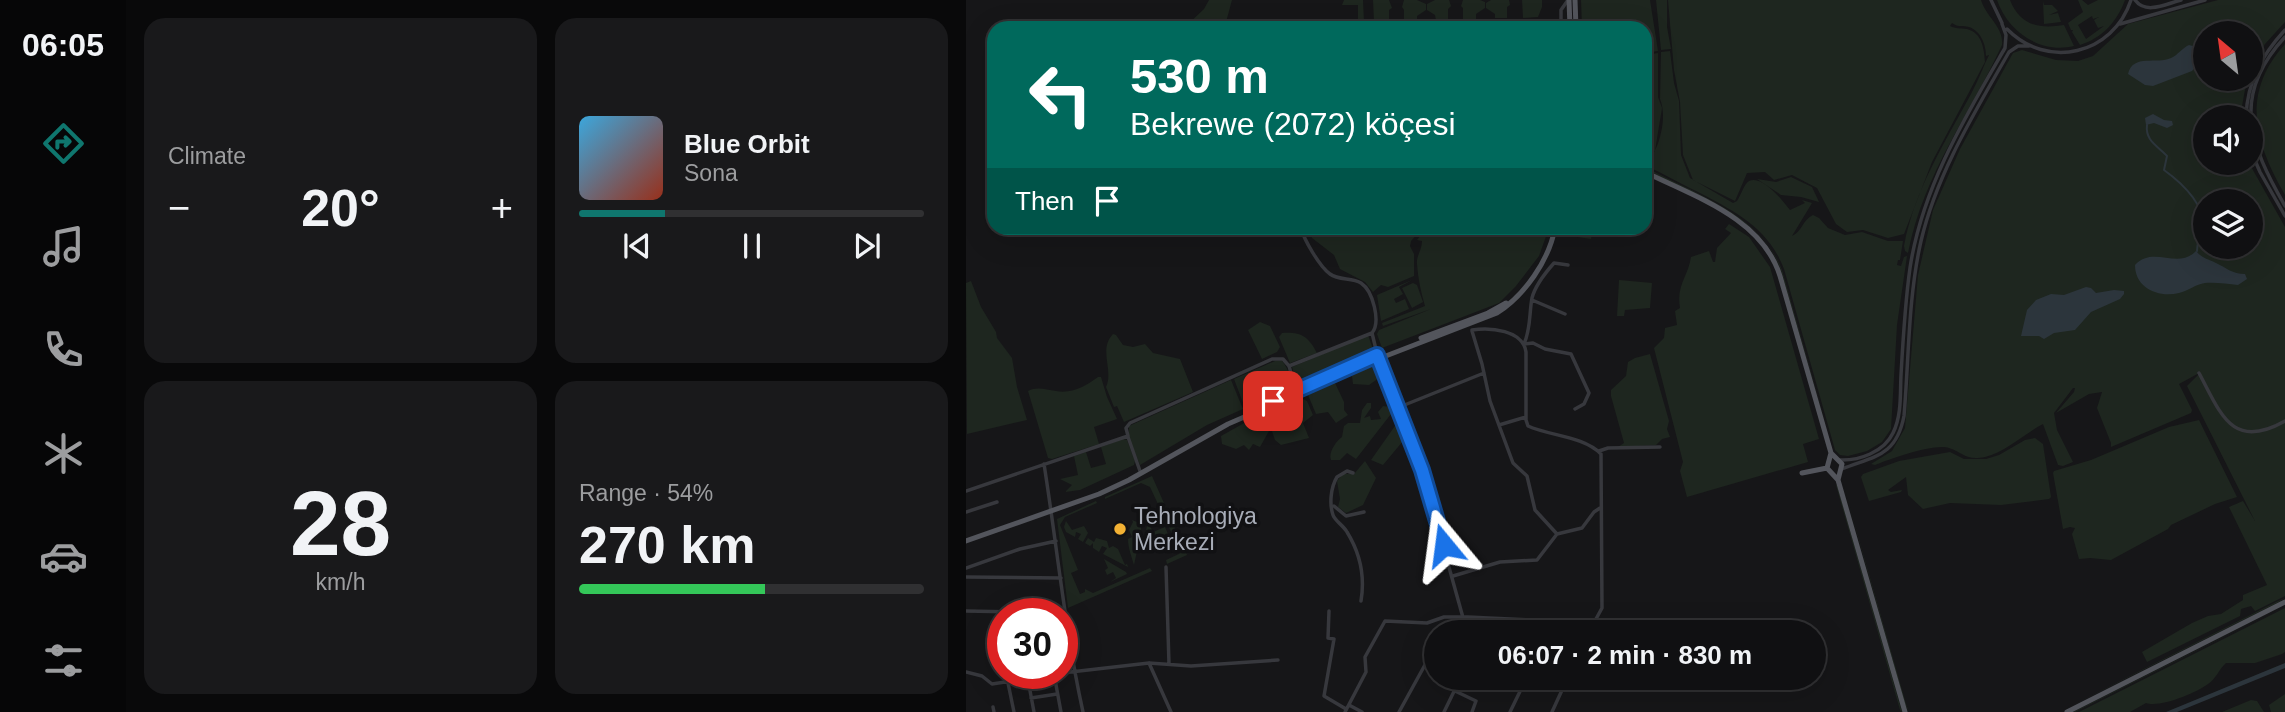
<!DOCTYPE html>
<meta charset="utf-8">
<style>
body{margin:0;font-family:Helvetica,sans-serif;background:#19191b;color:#f1f3f6;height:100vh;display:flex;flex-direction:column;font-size:26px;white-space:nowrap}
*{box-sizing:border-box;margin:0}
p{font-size:23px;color:#9c9d9f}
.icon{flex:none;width:38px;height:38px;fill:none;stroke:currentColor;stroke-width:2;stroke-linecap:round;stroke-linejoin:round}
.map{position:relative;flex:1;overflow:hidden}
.drawer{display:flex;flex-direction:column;gap:18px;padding:18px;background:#09090a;width:840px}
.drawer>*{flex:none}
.top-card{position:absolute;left:21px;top:21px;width:665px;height:214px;border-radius:21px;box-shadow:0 7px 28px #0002,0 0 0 2px #303032;background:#00695c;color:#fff;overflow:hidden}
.needle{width:46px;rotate:331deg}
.buttons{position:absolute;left:1227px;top:21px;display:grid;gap:14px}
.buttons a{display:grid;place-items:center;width:70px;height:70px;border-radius:50%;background:#101012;box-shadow:0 7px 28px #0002,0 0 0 2px #303032;font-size:35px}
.speed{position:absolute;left:21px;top:598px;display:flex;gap:14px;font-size:35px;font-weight:700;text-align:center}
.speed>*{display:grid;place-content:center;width:91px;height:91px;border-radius:50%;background:#101012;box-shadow:0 7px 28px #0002,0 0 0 2px #303032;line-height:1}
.speed .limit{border:10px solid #d22;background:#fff;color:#111}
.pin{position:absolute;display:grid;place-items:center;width:60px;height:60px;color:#fff;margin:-30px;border-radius:14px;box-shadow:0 4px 10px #0006}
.me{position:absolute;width:77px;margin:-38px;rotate:344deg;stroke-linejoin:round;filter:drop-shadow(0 0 5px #0008)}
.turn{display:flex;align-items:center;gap:24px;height:147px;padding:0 28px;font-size:32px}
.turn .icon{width:91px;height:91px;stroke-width:2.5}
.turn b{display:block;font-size:49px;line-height:60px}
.then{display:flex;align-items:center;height:66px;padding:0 28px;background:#0003;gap:14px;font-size:26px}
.big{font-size:52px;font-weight:700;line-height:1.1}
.drawer .widget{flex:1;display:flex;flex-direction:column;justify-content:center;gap:10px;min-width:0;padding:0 24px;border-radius:21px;background:#19191b}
.drawer .dial{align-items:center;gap:0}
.dial b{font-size:91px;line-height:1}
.song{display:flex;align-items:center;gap:21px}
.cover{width:84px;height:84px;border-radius:10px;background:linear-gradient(135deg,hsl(200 70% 55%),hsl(10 70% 35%))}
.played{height:7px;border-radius:4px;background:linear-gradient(90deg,#0f766e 25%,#303032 25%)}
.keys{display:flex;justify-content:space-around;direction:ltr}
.heat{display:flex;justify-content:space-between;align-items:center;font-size:38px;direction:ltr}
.charge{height:10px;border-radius:5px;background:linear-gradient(90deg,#34c759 54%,#303032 0)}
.drawer .tiles{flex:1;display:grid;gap:18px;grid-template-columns:repeat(2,1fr)}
.trip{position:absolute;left:458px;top:620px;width:402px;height:70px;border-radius:35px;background:#101012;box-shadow:0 7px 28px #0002,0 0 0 2px #303032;font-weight:700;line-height:70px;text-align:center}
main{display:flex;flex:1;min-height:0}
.menu{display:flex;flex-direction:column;width:126px;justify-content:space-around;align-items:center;background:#060607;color:#9c9d9f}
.menu .icon{width:49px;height:49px}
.menu .current{color:#0f766e}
.menu b{font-size:32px;color:#f1f3f6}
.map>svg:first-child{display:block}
</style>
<main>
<nav class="menu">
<b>06:05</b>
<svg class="icon current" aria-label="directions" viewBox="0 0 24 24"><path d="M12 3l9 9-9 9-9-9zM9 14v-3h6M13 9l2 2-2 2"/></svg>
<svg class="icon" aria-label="music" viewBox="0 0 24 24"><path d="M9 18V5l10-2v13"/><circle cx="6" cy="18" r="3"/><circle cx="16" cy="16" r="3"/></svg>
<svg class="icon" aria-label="phone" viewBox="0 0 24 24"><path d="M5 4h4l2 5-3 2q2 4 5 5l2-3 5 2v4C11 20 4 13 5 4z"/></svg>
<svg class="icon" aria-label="climate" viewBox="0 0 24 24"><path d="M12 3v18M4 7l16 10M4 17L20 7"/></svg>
<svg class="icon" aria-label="car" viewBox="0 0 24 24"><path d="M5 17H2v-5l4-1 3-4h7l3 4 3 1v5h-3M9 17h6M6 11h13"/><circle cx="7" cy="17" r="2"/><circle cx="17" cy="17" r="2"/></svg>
<svg class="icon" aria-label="filters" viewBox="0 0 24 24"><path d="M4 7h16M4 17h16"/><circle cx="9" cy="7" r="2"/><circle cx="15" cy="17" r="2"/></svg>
</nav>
<section class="drawer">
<div class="tiles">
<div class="widget"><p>Climate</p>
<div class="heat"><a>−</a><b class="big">20°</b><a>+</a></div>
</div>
<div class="widget">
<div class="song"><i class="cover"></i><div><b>Blue Orbit</b><p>Sona</p></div></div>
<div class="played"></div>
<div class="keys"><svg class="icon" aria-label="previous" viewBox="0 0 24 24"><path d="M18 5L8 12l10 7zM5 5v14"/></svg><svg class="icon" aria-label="pause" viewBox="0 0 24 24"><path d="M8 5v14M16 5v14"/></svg><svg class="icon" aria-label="next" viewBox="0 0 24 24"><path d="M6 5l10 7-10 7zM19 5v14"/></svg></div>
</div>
<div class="widget dial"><b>28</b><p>km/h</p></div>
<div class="widget"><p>Range · 54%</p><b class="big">270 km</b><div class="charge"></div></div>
</div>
</section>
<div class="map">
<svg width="1319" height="712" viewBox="0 0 1319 712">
<rect width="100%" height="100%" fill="#161618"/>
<path fill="#1e261f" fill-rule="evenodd" d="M243,0H266L259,26L271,28H218L238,9Z
M378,0H397L398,22H392V5H376Z
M407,0H423L426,8L423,10V21L408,22Z
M438,0H451L460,4V10L451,16V20L438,21V10L436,7Z
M469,0H483L485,6L482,9V20H470L469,15L461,10V4Z
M497,0H514L519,2V8L510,14V19H497V8L495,6Z
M525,0H543L544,5L541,7V18H529V14L520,8V3Z
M556,0H576V7L572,17L557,18Z
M615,0H684L692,51L679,53V28H616Z
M690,0H701V27L705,49L695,50Z
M702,0H1015C1020,17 1038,27 1036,45C1002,119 959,170 942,253L939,251L938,246C948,191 979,142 1005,94C1012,81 1017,67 1023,55L1020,56C1020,45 1015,31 1003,27C996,25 993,28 986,23L984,26C990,29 994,28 1001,29C1016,33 1018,48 1019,62L966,162L938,234L922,238L897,230L881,232L870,224L851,188L826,175L808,180L799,172L781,173L769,201L727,180L717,155L714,102L708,70Z
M1031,0H1044C1054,26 1074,29 1098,25L1108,46C1074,54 1042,32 1031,0Z
M1112,0H1116L1122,5L1132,0H1159C1151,22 1136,38 1114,45L1106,32L1107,30H1105L1102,23L1117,12ZM1126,16L1127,19L1133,17L1128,20L1132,28L1138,26L1120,39L1112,25Z
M1252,0H1319V22L1299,44L1285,70L1284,33H1239V79H1281L1274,117H1239V163H1283L1319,227V596L1289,611L1285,606L1275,609L1274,616L1181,662L1176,652L1226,623L1242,616L1255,614L1277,600V595L1301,585L1263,507L1277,501L1289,521L1221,386L1235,372L1213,384L1226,410L1225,413L1145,447V443L1131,408L1136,392L1123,394L1090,413L1108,392L1109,388H1107L1088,413L1091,430L1107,462L1097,466L1092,465L1077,424C1058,434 1040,452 1019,457C1000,461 998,453 983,448C969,443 924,459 909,465L905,464L926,451L939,428L952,275L967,210L994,149L1047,53L1056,50L1090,60L1112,61L1127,56L1162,24ZM1239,201H1284V247H1239Z
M1077,1L1078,5H1086L1092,11L1083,15L1092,13L1095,22L1078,24Z
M1319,44V195C1289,143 1274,94 1319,44Z
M704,51L708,83L713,101L715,155L724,178L767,203L771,201C774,197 778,184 783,181C796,174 818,202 824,210L839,203L836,200L846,203L826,236C836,232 837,219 847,215L853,218L862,228L879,235L896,232L922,241H937L934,260H932L931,265L935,266L938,257L941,256L931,325L925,429L916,442L901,451L882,456L874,455L869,450L818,269C802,227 768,211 730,191C713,183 697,173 680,166C693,149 702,119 694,99L695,52Z
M692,53V97L696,108L689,151L679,165V55Z
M679,167C729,194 794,214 816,270L866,446L815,270C793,209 725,201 679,167Z
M825,177L846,187L853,202L835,197L815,195L791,179L810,182Z
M763,224L783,237L804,267L853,439L837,444L842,462L721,497L714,471L717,462L688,348L698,338L699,328L711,325L709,311L714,308C710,285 722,277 725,257L743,251L747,262H749L751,248L765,233L759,229Z
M342,228H448L451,231L457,228L445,241L444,246L448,254V276L422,287L415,285L407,292L399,282L374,269L368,255L346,238Z
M460,228H519L525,231L531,228H583L573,256L550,286L533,303L416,348L411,334L413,330L465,309L417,326L416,323L459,306C455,292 452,279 451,264C450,256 456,250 456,241L451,240Z
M606,228H627L625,239L605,236Z
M446,280L433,287L437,294L428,299L430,303L439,299L443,309L415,321L411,295Z
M653,280L686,283L684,308L659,310L658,316H651Z
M5,281L15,307L30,332L31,338L46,358L51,387L61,420L1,434L0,283Z
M447,283L451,285L457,302L446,308L436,288Z
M294,322L304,326L314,347L311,352L296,359L282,330Z
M316,333C335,332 342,336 351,353L324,363L313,337Z
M147,334L150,335L157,345L167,347L179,344L187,353L214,359L227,392L158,422L151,406L148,407L140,387C148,370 132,350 147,334Z
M402,335L408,352L336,382L329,377L326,367Z
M684,354L703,421L701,429L704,437L696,439L690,445L652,447L658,443L645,396V390L660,376L662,362L669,358Z
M309,361H316C322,368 327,380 323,389L279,408L268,379Z
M408,365L413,378L403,385L387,384L386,376Z
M132,377H135L141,397L151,419L128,427L133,444L86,459L82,458L62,391C72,386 80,390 90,391C106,394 120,386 132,377Z
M265,380L277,409L241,425L174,465L163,438V426Z
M369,383L378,402V410L382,415L370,423L362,412L350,414L342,395Z
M337,399L341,401L347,415L337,423L343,438L315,445L309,440L306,431H303L294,447L287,444L283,450L278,445L270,449L256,444L255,436L280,422Z
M401,403H405V408L398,418L404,416L405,420L415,419L412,412L417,406L424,407L425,414L390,459L381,453L374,460H365C362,453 370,441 376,437L378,426L382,423H394L396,410Z
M1233,420L1271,497L1249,504L1205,525L1202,529L1145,560L1124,558L1113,559L1106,534L1109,528L1104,527L1097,529L1087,473L1088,471L1125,460L1203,427Z
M431,423L437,441L417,465L405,460Z
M1069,438L1077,444L1085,497L1083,499L1035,505L984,503L957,509L942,495L940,477L922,490L925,492L936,490L935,492L903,501L895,477L897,474L933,461L984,452L998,459H1020L1033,455L1059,440Z
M157,439L161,440L169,461L168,465L114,490L99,492L106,485L94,479L112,475L108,456L120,452L125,468L140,464L135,447Z
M399,461L410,478L397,505L380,513L372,507L374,499L371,481L377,474H388Z
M186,476L221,555L201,564L200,560L215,553L184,487L175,483L139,499V497Z
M877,483L940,704L943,712L939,704Z
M870,485H871L936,712L934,710Z
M130,501L131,503L99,517L94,525L112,570L105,573L114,594L119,592V589L127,593L184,568L186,571L102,608L91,519Z
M173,515L179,516L175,523V533L169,531L167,536L174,537L168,565C166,558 162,548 162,539L166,537L163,530L167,522L166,520L171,522Z
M100,521L106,530L118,526L122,533L117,542L112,539L115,534L110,532L109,537L100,532L98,527Z
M182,522L187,532L199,527L205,541L185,550L182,545L177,548L179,536L183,534H179Z
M122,538L128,542L130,538L141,541L143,548L147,546L152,549L159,565L161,564L162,567L137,554L141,548L136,546L133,552L127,548V543L124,546L119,543Z
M138,559L160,572L161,574L144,582L150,578L147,572L141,575L139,570L142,568Z
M1319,598L1311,603L1093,712L1310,602Z
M1319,606L1109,712H1107Z
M1319,608V652L1316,654L1289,663H1260C1253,669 1250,679 1242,684C1230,693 1194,708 1180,703L1164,712H1113Z
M1319,694V712H1305L1303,705Z
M1285,700L1291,701L1298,712H1256Z"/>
<path fill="#2c353c" d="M1223,45L1230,47L1234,57L1233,63L1226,71L1187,86L1179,85L1162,74C1167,53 1191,65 1205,58C1212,55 1216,48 1223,45Z
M1187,114L1198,120L1206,121L1207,125L1201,128L1188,123L1180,125L1179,118Z
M1230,251C1237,259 1240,258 1250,263C1261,268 1266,274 1279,274L1281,279L1272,285C1262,284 1249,282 1239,283C1230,284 1222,291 1213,293C1192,298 1169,288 1169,265C1187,245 1212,270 1230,251Z
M1120,287L1125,288L1130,293L1148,290L1158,291V294L1154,299L1125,312L1109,330L1088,333L1078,339L1073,336H1055L1061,310L1070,300L1085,294L1098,295Z
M1319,663V668L1211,712H1200Z"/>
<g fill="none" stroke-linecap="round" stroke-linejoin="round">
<path stroke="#2c353c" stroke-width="2" d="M1181,125C1179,141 1192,146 1201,156L1198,170C1216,183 1236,202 1238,225L1233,230L1231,251
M1232,244L1239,234"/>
<path stroke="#37383d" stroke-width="3.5" d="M1025,0L1036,23
M1169,0C1180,15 1200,4 1215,0
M1154,24L1239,0
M595,28V10L602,0
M1041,29C1081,70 1147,55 1165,0
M1319,37C1264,96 1284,145 1319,206
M1280,117C1281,82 1296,55 1319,30
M1284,149L1294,172L1319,216
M335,228C338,240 354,267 364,274C373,281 386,277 395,283C407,291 415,322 406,333
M602,265L588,263C580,272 569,286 566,298C563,314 565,328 558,344L567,343L579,349L605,354L623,393L618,404L609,409
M566,300L599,314
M506,331L516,364L524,401L547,463L561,476L569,510L591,534
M406,333L413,362L456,470L501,632
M323,366L330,391
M1233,373C1255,414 1266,451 1319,421
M431,408L518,373
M533,425L560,417
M162,437L174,471
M633,451L642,448L694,447
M873,460C893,461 918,452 927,433C936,415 934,393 935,375C937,339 939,303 944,268C956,188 999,117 1039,48L1040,35L1036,24
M78,464C91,546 99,630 117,712
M876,469C908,456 930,457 938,416C943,358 942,298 955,241C971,173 1009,112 1043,52L1052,46H1063
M387,473L381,471L371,477C365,487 363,503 367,515C369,521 377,525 381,532C394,553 399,577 395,601
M0,491L162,436L160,428L164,423L306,359H317L323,366L406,333
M368,506L380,516L398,512
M0,512L31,502
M200,567L203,664
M0,568L54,549L90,541
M487,576L534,562L571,560L591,534L616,528L628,512L634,508
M0,577L95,578
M0,611L99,613
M363,611L362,638L368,639L358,696L380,709
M584,632L589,622
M621,632L624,625L659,627
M183,663L205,712
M0,672L16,676L26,684L92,674
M96,673L183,663L225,666L312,660
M88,674L95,712
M534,677L556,687
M62,680L68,712
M42,683L48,712
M489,691L510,701L506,712
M65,698L91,694
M383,705L396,712
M27,707L28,712
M379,712L400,672L399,657L419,621L461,623L478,617H502L624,623L630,619L636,608L635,454C617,436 584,436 562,426L560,420V352C557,330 524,327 506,330
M433,712L460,663L471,654
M478,712L495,677
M544,712L561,677
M586,712L602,677"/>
<path stroke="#53555c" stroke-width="5" d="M603,0L604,28
M609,0L610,28
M679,172C729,197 796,218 814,276L865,453L876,464L872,480L861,468L865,453
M455,338L522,313L540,303
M836,473L861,468
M872,480L939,712
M0,541L133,494L163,480L262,424L412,359L531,313C559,295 583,260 589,228
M1101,712L1319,602"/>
</g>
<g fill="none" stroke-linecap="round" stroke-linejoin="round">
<g stroke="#114b97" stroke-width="18">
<path id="route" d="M307,401L411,355L456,470L478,545"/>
</g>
<use href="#route" stroke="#1a73e8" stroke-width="12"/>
</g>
<circle fill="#f2b134" stroke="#111113" stroke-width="2.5" cx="154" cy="529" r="7"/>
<g text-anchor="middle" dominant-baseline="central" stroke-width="7" stroke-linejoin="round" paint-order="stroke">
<g font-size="23" fill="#a8adb8" stroke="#111113" text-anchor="start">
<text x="168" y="516">Tehnologiya<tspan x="168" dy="26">Merkezi</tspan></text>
</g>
</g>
</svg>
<div class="buttons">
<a><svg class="needle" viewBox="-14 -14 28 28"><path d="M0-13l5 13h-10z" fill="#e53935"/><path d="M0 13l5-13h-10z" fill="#9c9d9f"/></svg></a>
<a><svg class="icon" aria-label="sound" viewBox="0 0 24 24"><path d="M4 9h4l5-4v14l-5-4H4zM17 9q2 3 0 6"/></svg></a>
<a><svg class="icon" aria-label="layers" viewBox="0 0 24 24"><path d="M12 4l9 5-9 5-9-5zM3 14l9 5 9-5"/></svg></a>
</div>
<div class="speed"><div class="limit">30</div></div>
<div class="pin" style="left:307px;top:401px;background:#d93025"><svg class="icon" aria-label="arrive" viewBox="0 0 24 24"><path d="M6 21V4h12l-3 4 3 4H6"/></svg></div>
<svg class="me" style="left:478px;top:545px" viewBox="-20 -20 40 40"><path d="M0-17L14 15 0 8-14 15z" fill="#1a73e8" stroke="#fff" stroke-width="4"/></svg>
<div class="trip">06:07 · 2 min · 830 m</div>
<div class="top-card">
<div class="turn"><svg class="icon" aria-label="left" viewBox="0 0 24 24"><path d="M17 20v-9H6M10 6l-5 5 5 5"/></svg><div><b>530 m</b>Bekrewe (2072) köçesi</div></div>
<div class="then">Then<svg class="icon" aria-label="arrive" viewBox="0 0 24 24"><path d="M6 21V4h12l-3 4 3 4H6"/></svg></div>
</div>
</div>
</main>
